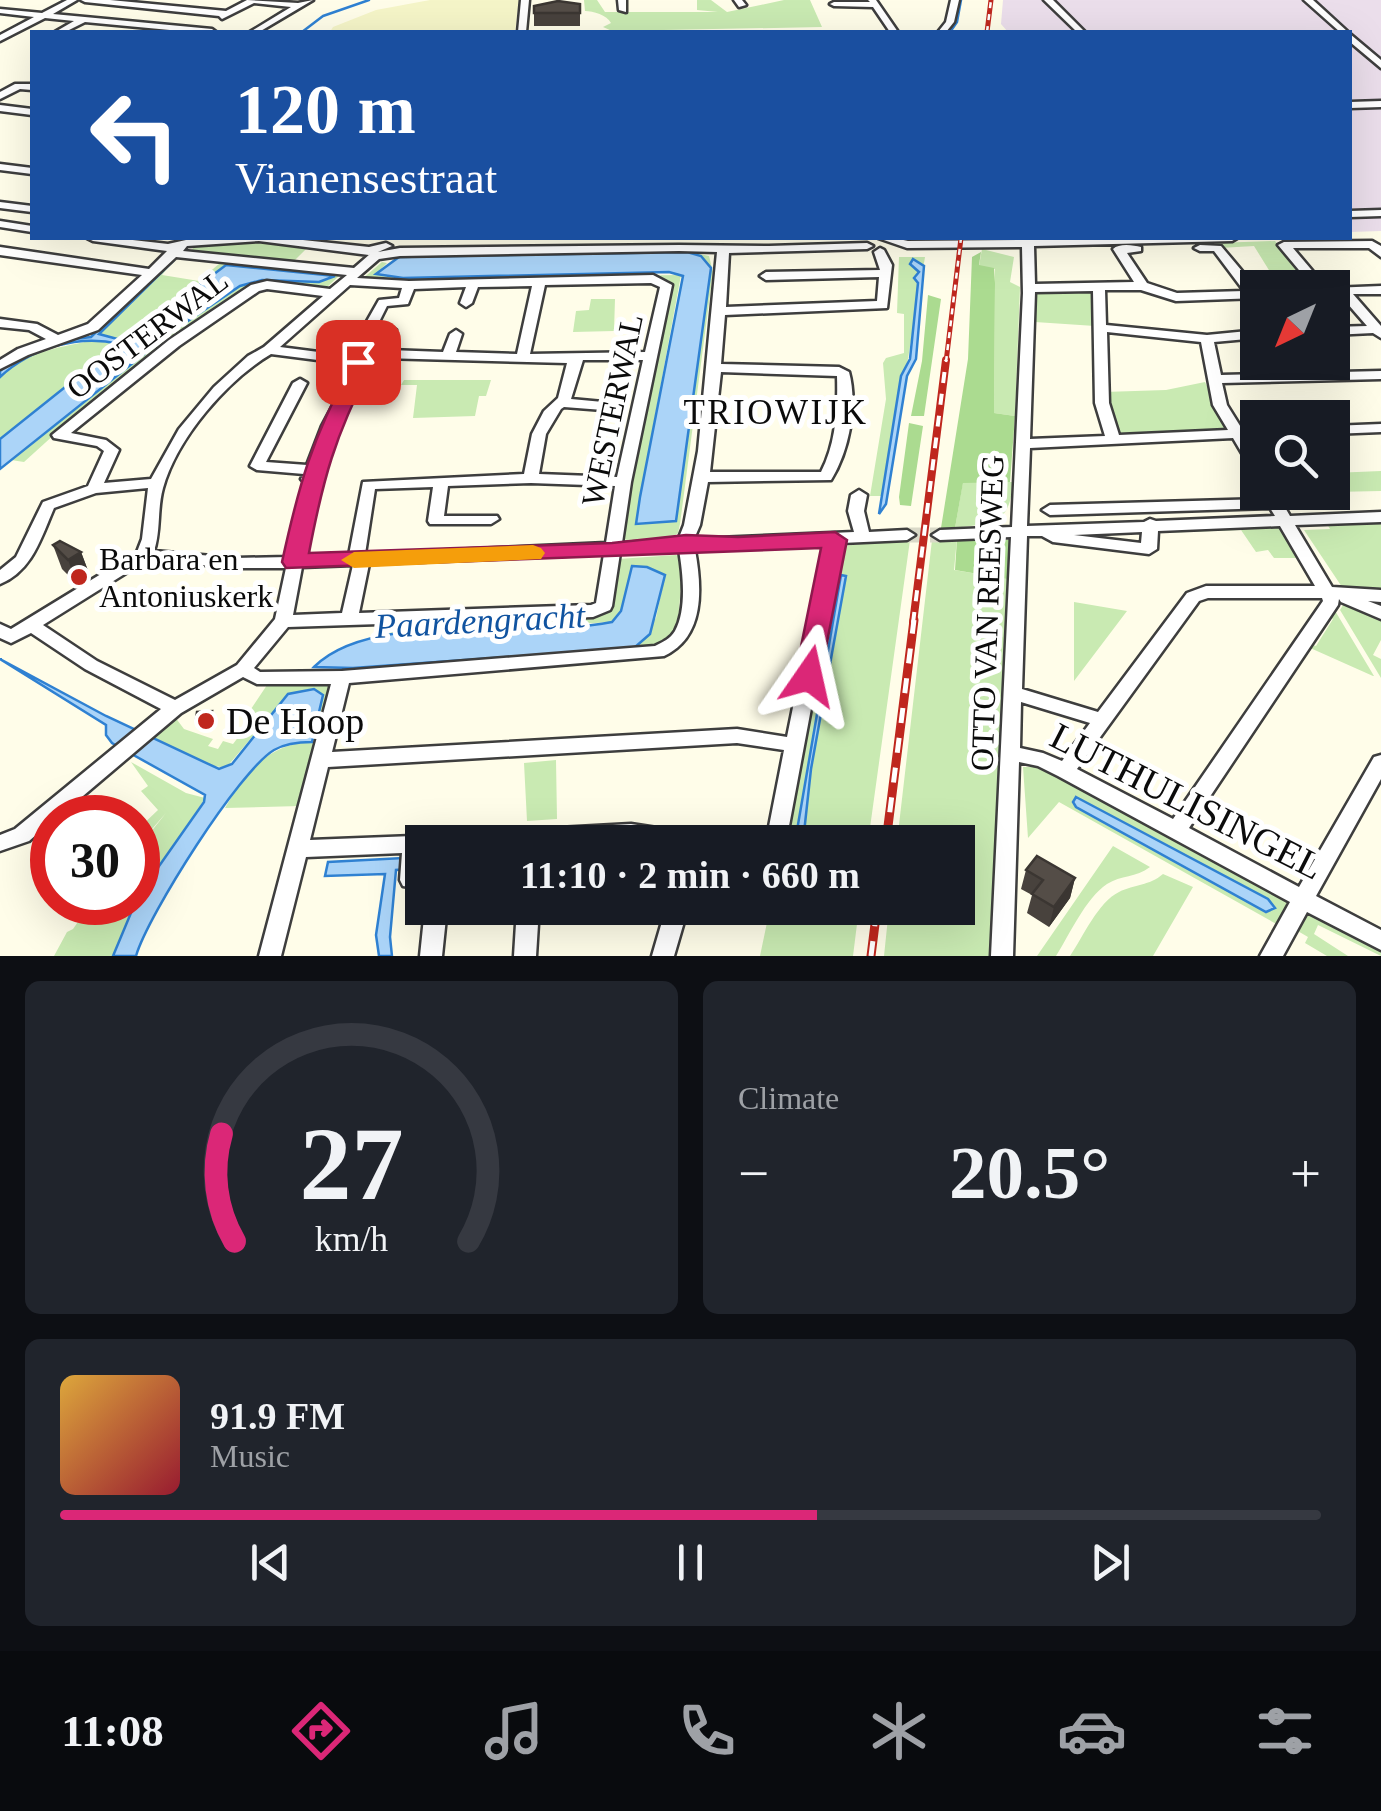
<!DOCTYPE html>
<meta charset="utf-8">
<style>
body{margin:0;font-family:"Times New Roman",serif;background:#20242c;color:#f1f3f6;height:100vh;display:flex;flex-direction:column;font-size:38px;white-space:nowrap}
*{box-sizing:border-box;margin:0}
p{font-size:32px;color:#9ea1a6}
.icon{flex:none;width:55px;height:55px;fill:none;stroke:currentColor;stroke-width:2;stroke-linecap:round;stroke-linejoin:round}
.map{position:relative;height:956px;overflow:hidden}
.sheet{display:flex;flex-direction:column;gap:25px;padding:25px;background:#0d0f14;flex:1}
.sheet>*{flex:none}
.hud{position:absolute;left:30px;top:30px;width:1322px;height:210px;border-radius:0px;box-shadow:0 10px 40px #0002;background:#1a4fa0;color:#fff;overflow:hidden}
.needle{width:65px;rotate:223deg}
.fabs{position:absolute;left:1240px;top:270px;display:grid;gap:20px}
.fabs a{display:grid;place-items:center;width:110px;height:110px;border-radius:0px;background:#171b24;box-shadow:0 10px 40px #0002;font-size:50px}
.speed{position:absolute;left:30px;top:795px;display:flex;gap:20px;font-size:50px;font-weight:700;text-align:center}
.speed>*{display:grid;place-content:center;width:130px;height:130px;border-radius:50%;background:#171b24;box-shadow:0 10px 40px #0002;line-height:1}
.speed .limit{border:15px solid #d22;background:#fff;color:#111}
.pin{position:absolute;display:grid;place-items:center;width:85px;height:85px;color:#fff;margin:-42px;border-radius:20px;box-shadow:0 5px 15px #0006}
.me{position:absolute;width:110px;margin:-55px;rotate:11deg;stroke-linejoin:round;filter:drop-shadow(0 0 8px #0008)}
.turn{display:flex;align-items:center;gap:35px;height:210px;padding:0 40px;font-size:45px}
.turn .icon{width:130px;height:130px;stroke-width:2.5}
.turn b{display:block;font-size:70px;line-height:85px}
.big{font-size:75px;font-weight:600;line-height:1.1}
.sheet .widget{flex:1;display:flex;flex-direction:column;justify-content:center;gap:15px;min-width:0;padding:0 35px;border-radius:15px;background:#20242c}
.sheet .dial{align-items:center;gap:0}
.dial svg{height:260px;overflow:visible;fill:none;stroke:#363941;stroke-width:7;stroke-linecap:round;text-anchor:middle}
.dial text{fill:#f1f3f6;stroke:none}
.song{display:flex;align-items:center;gap:30px}
.cover{width:120px;height:120px;border-radius:15px;background:linear-gradient(135deg,hsl(40 70% 55%),hsl(350 70% 35%))}
.played{height:10px;border-radius:5px;background:linear-gradient(90deg,#db2777 60%,#363941 60%)}
.keys{display:flex;justify-content:space-around;direction:ltr}
.heat{display:flex;justify-content:space-between;align-items:center;font-size:55px;direction:ltr}
.sheet .tiles{flex:1;display:grid;gap:25px;grid-template-columns:1fr 1fr}
.widget:last-child{grid-column:span 2}
.trip{position:absolute;left:405px;top:825px;width:570px;height:100px;border-radius:0px;background:#171b24;box-shadow:0 10px 40px #0002;font-weight:600;line-height:100px;text-align:center}
.dock{display:flex;height:160px;justify-content:space-around;align-items:center;background:#090b0e;color:#9ea1a6}
.dock .icon{width:70px;height:70px}
.dock .selected{color:#db2777}
.dock b{font-size:45px;color:#f1f3f6}
.map>svg:first-child{display:block}
</style>
<div class="map">
<svg width="1381" height="956" viewBox="0 0 1381 956">
<rect width="100%" height="100%" fill="#fffde9"/>
<path fill="#ebdeeb" d="M1003,0H1381V231L1350,232V32H1008L1001,24Z"/>
<path fill="#f5f5c8" d="M430,0H519L515,32H330L333,27L376,10Z"/>
<path fill="#c9eab2" fill-rule="evenodd" d="M584,0H597L605,12H718L697,10V0H711L727,12L784,0H810L822,27L612,31L603,27L611,23C607,15 593,11 585,11Z
M230,241L308,247L293,262L190,251L197,245Z
M1275,241L1317,287H1260L1251,276L1272,275L1254,246L1220,248L1216,243Z
M982,249L1014,257L1010,282L1020,287L1015,416L994,413L995,269L979,266Z
M695,253L709,256L713,272L680,524L678,533C667,542 631,543 620,538L669,280L373,284L361,280L382,262L387,263L380,270L425,278L681,275L640,497L676,520L711,268Z
M899,257H925L885,496H870L886,399L883,363L886,358L904,353V314L897,313Z
M172,262L162,275L199,281L220,263H234L338,272L339,276L325,289L257,283L56,433L24,462L11,460L173,331L240,286L262,280H329L332,274L226,265L129,338L121,340L99,334Z
M1078,290L1093,291L1095,326L1035,322L1036,292Z
M591,299H615L614,331L573,332L576,311L589,310Z
M98,339L120,344L0,439V377C29,349 61,348 98,339Z
M404,380H491L486,396H479L475,416L413,418L417,385H401Z
M1205,382L1208,388V383L1214,385L1229,429L1211,394V403L1228,431L1118,435L1104,392L1166,390Z
M1381,471V491L1333,492V473Z
M963,482H1012C1012,525 990,523 955,528Z
M1381,522V592L1342,587L1304,530L1330,529L1327,524Z
M1278,526L1301,558H1274L1268,550L1256,552L1241,530L1160,533L1158,551H1154L1155,529Z
M957,538L954,570L1008,579L995,956H884L889,908H958V842H897L932,540Z
M894,539L910,540L868,842H782L845,546Z
M676,555L683,558L678,624C667,647 649,647 625,650L656,618L665,575L647,567L633,566L621,611L612,622L376,636L378,621L396,620V628L437,626L438,618L519,616L520,624L551,623L552,616L603,615L609,609L618,559Z
M1074,602L1127,611L1074,681Z
M1345,602L1381,620V640L1373,655L1381,659V678L1340,610Z
M1334,609L1374,676H1373L1308,647L1310,644L1316,646L1333,619L1325,614Z
M332,684L300,806L225,808C246,772 269,743 312,742L310,689L288,694L226,768L209,765L153,737L175,717L184,729L213,739L208,746L218,749L223,741L233,744L256,714L249,712L267,685Z
M556,760L557,819L527,821L524,763Z
M131,762L186,793L205,798L138,902V848L166,813L138,845V829L158,810L141,791L148,786Z
M1023,767H1037L1293,902L1280,926L1059,802L1028,838ZM1076,797L1268,899L1266,912L1076,807Z
M1113,846L1150,867C1136,878 1121,875 1107,884C1085,899 1070,934 1056,956H1037Z
M1163,874L1193,887L1153,956H1070C1083,937 1098,902 1119,892C1135,884 1149,886 1163,874Z
M137,902L113,956H54L67,932L73,929L91,903Z
M1307,907L1381,946V956L1318,925L1314,934L1348,956H1327L1305,943L1308,937L1296,930Z
M770,908H859L853,956H760Z"/>
<path fill="#abdb90" d="M981,252L979,265L994,268L995,283L994,413L1015,416L1010,482L963,483L955,528H941L968,359L972,257Z
M928,295L941,299L924,416H911L922,361Z
M909,423L923,426L911,506L900,505L899,497Z
M957,539L1011,540L1007,579L955,570Z"/>
<path fill="#abd4f8" stroke="#2f81d2" stroke-width="2.5" d="M687,252L701,256L711,268L676,521L636,524L640,497L683,276L669,272L403,278L376,274L399,257Z
M913,259L924,266L916,359L907,376L886,504L879,514L901,376L910,359L918,283L914,278L919,272L910,264Z
M168,262H172L99,334L121,340L129,338L226,265L335,276L319,282L262,280L240,286L173,331L0,469V439L119,344C79,334 31,348 0,377V371L13,360L65,340L91,337Z
M632,566L647,567L665,575L650,634L634,648L353,668L314,667C372,608 532,639 612,622L621,611Z
M841,575L846,576L811,769L803,842H795Z
M0,659L106,716L219,769L232,764L288,694L314,689L323,695L312,742C299,742 286,743 274,750C239,771 148,915 136,956H113L138,896L204,802L205,795L112,743L106,735V725Z
M1076,797L1268,899L1275,908L1266,912L1076,807L1073,802Z
M422,857V868L396,870L390,937L392,956H379L376,935L385,874L325,876L328,862Z"/>
<g fill="none" stroke-linecap="round" stroke-linejoin="round">
<path stroke="#2f81d2" stroke-width="2.5" d="M302,32L323,16L369,0
M950,32L957,22L961,0"/>
<path stroke="#dad9c8" stroke-width="15" stroke-dasharray="15 8" stroke-linecap="butt" d="M907,535H940"/>
<g stroke="#3e3e3e" stroke-width="5">
<path id="minor" d="M67,0H77L53,14L212,29L216,32H191L85,22L65,32H55L74,21L45,18L0,41V35L34,17L0,13V9L42,13Z
M81,0H110L226,11L247,0L298,3L313,0L259,32H250L291,7L254,3L222,19L219,16L85,2Z
M521,0H529L526,32H518Z
M618,0H626V12L619,10Z
M734,0H742L746,5L739,7Z
M868,0H876L898,32H890L873,7L834,6L830,4L834,2H870Z
M951,0H959L954,22L946,32H938L946,22Z
M1044,0H1053L1085,32H1077Z
M1304,0H1313L1348,32H1340Z
M1350,34L1381,60V68L1350,42Z
M15,84H32V90L20,89L0,99V92Z
M1381,101V107L1350,108V102Z
M0,105L32,109V115L0,111Z
M0,164L32,168V174L0,170Z
M0,202L32,206V212L0,208Z
M1381,210V216L1350,217V211Z
M0,221L32,226V232L0,227Z
M87,238H115L168,244L186,240L216,238H284L369,247L386,243L392,246L378,252L400,248L679,245L769,246L867,243L873,246L867,249L729,253L726,307L877,301L879,277L766,280L760,276L766,272L880,270L874,252L880,248L884,250L892,265L887,308L725,315L721,364L839,367L849,372C858,405 849,451 831,480L708,482L700,525L694,539L854,532L848,511L851,495L859,490L867,495L864,511L869,532L907,530L915,535L907,540L842,543L786,842H766L784,750L737,743L328,767L310,840L413,836L420,838L422,843V889L403,886L400,880L402,853L306,857L281,956H259L331,684H257L243,677L181,713L57,818H52V821L29,841L0,851V835L15,829L161,709L85,669L31,633L11,643L0,638V624L11,629L137,552L142,539L148,488L96,493L54,508C41,538 32,571 0,584V570L16,557L43,502L88,486L104,451L97,446L54,438L52,435L169,340L251,285L267,281L330,289L347,275L176,257L98,330L28,355L0,369V360L18,349L46,339L29,330L0,327V319L37,324L58,335L88,324L142,275L0,255V247L149,269L167,251L93,241ZM259,241L369,255L370,254L354,268L183,251L187,246ZM679,251L717,252L698,451L684,525L678,540L622,543L631,482L672,285L653,275L409,281L357,278L379,259L400,256ZM651,283L660,287L645,352L530,354L545,285ZM350,285L402,288L399,298L379,300L362,330L368,334H382L375,351L357,357L280,347ZM532,286L517,354L456,352L462,334L456,330L450,334L443,352L389,350L396,330L390,326H377L387,306L408,304L414,289L466,287L460,303L466,307L472,303L478,287ZM267,289L323,296L264,347L248,356L214,387L179,429L151,479L104,483L119,450L106,440L71,433L179,346L259,291ZM271,354L349,364L354,366L322,426L307,465L266,462L307,383L300,379L293,383L250,466L257,470L304,474L301,479L304,482L288,557L236,558L154,551C161,530 157,509 163,488C177,438 227,380 271,354ZM382,358L567,363L558,398L544,411L532,434L524,474L363,482L349,555L304,557L320,468L336,426L368,365L366,363ZM583,360H643L617,477L539,474L546,434L561,409L564,407L603,410L610,406L603,402L571,399ZM721,372L837,376C838,409 836,443 821,472H710ZM531,483L615,486L606,543L365,554L375,489L433,487L428,521L430,524H491L499,519L497,516H444L448,486ZM826,544L787,737L737,729L332,752L349,683L664,656C705,637 702,588 695,550ZM679,550C683,574 687,609 675,631C670,639 663,642 655,646L342,671L260,672L254,668L288,627L593,617L610,610L612,606L620,553ZM604,554L596,603L591,605L359,613L369,564ZM147,560L236,568H286L275,619L237,665L175,700L97,661L43,625ZM353,565L342,613L293,615L302,567Z
M878,238H894L908,241L1022,240L1023,238H1237L1232,241L1034,246L1035,284L1134,282L1113,249C1119,243 1133,245 1141,247V251L1127,253L1147,283L1177,293L1244,291L1214,251H1200L1194,248L1200,245L1221,246L1258,290V298L1176,301L1141,290H1105L1106,325L1207,335L1258,330V338L1214,342L1221,375L1381,371V379L1222,383L1227,405L1242,429H1258V437L1247,438L1258,456V473L1253,472L1233,438L1030,448L1027,526L1144,522L1150,519L1156,521L1275,516L1270,508L1050,515L1042,510L1050,505L1264,499L1261,492H1276L1290,516L1381,512V522L1295,525L1332,587L1381,590V602L1368,601L1381,606V619L1341,602L1339,599L1338,605L1189,828L1299,887L1374,757L1381,755V779L1316,896L1381,930V950L1307,912L1283,956H1260L1290,902L1058,776L1038,766L1019,762L1013,956H991L1011,537L940,540L932,535L940,530L1012,527L1023,293L1022,247L907,248ZM1093,291L1095,403L1105,436L1030,439L1035,292ZM1107,332L1201,342L1213,405L1228,430L1119,435L1109,403ZM1280,526L1315,586H1206L1187,593L1098,712L1022,689L1027,536H1042L1053,542L1149,554L1157,549L1158,531ZM1142,532L1141,543L1074,535ZM1208,598H1322L1323,601L1173,819L1077,769L1199,601ZM1021,702L1090,723L1062,761L1043,753L1020,748Z
M1372,241L1381,246V257L1369,248H1293L1327,288H1314L1278,245L1284,242Z
M1381,286V294H1353L1381,326V338L1373,333L1332,335V327L1367,326L1340,295H1332L1331,288Z
M1381,424V432L1332,434V426Z
M631,824L696,834L703,836L706,842H436L439,836L446,834Z
M425,908H447L442,956H420Z
M517,908H539L536,956H514Z
M666,908H688L674,956H652Z"/>
</g>
<use href="#minor" fill="#fff" fill-rule="evenodd"/>
<g stroke="#bf271e" stroke-width="5">
<path id="rail-far2" d="M987,32L991,0
M946,362L961,238"/>
</g>
<g stroke="#bf271e" stroke-width="8">
<path id="rail-far1" d="M913,623L946,360"/>
</g>
<g stroke="#bf271e" stroke-width="9">
<path id="rail" d="M886,842L914,620
M871,956L877,908"/>
</g>
<use href="#rail-far2" stroke="#fff" stroke-width="2.5" stroke-dasharray="6" stroke-linecap="butt"/>
<use href="#rail-far1" stroke="#fff" stroke-width="4" stroke-dasharray="11" stroke-linecap="butt"/>
<use href="#rail" stroke="#fff" stroke-width="5" stroke-dasharray="15" stroke-linecap="butt"/>
</g>
<path fill="#48423d" d="M580,4V26H534V13Z
M53,545L81,552L90,576L77,584L62,569Z
M214,717L212,725H198L196,719Z
M1026,870L1075,878L1070,898L1049,927L1027,913L1032,895L1021,889Z"/>
<path fill="#3b3632" d="M81,552L90,576L77,584L68,560Z
M1075,878L1070,898L1049,927L1054,907Z"/>
<path fill="#544d47" stroke="#3b3632" stroke-width="2.5" d="M558,1L580,4V13H534V6Z
M60,541L81,552L68,560L53,545Z
M212,711L210,718L196,719L197,712Z
M1037,856L1075,878L1054,907L1032,894L1043,880L1026,870Z"/>
<path fill="#db2777" stroke="#8e194d" stroke-width="2.5" d="M358,355L365,357L370,368C335,436 323,479 309,553L612,543L686,535L738,537L835,532L847,540L819,683H799L795,676L821,548L286,568L282,562C299,484 312,439 350,368L348,362Z"/>
<path fill="#f59e0b" d="M533,545L541,548L545,553L541,559L354,568L341,560L354,552Z"/>
<g fill="#bf271e" stroke="#fff" stroke-width="4">
<circle cx="79" cy="577" r="10"/>
<circle cx="206" cy="721" r="10"/>
</g>
<g text-anchor="middle" dominant-baseline="central" stroke-width="10" stroke-linejoin="round" paint-order="stroke">
<g font-size="32" fill="#0b0b0b" stroke="#fff">
<text transform="translate(147 334) rotate(-37)">OOSTERWAL</text>
<text transform="translate(612 410) rotate(-78)">WESTERWAL</text>
<text transform="translate(987 613) rotate(-88)">OTTO VAN REESWEG</text>
</g>
<g font-size="32" fill="#0b0b0b" stroke="#fff" text-anchor="start">
<text x="99" y="559">Barbara en<tspan x="99" dy="37">Antoniuskerk</tspan></text>
</g>
<g font-size="35" letter-spacing="2.5" fill="#0b0b0b" stroke="#fff">
<text x="776" y="412">TRIOWIJK</text>
</g>
<g font-size="35" font-style="italic" fill="#1053a0" stroke="#fff">
<text transform="translate(480 621) rotate(-3)">Paardengracht</text>
</g>
<g font-size="38" fill="#0b0b0b" stroke="#fff" text-anchor="start">
<text x="226" y="721">De Hoop</text>
</g>
<g font-size="38" fill="#0b0b0b" stroke="#fff">
<text transform="translate(1187 801) rotate(27)">LUTHULISINGEL</text>
</g>
</g>
</svg>
<div class="fabs">
<a><svg class="needle" viewBox="-14 -14 28 28"><path d="M0-13l5 13h-10z" fill="#e53935"/><path d="M0 13l5-13h-10z" fill="#9ea1a6"/></svg></a>
<a><svg class="icon" aria-label="search" viewBox="0 0 24 24"><circle cx="10" cy="10" r="6"/><path d="M15 15l6 6"/></svg></a>
</div>
<div class="speed"><div class="limit">30</div></div>
<div class="pin" style="left:358px;top:362px;background:#d93025"><svg class="icon" aria-label="arrive" viewBox="0 0 24 24"><path d="M6 21V4h12l-3 4 3 4H6"/></svg></div>
<svg class="me" style="left:809px;top:676px" viewBox="-20 -20 40 40"><path d="M0-17L14 15 0 8-14 15z" fill="#db2777" stroke="#fff" stroke-width="4"/></svg>
<div class="trip">11:10 · 2 min · 660 m</div>
<div class="hud">
<div class="turn"><svg class="icon" aria-label="left" viewBox="0 0 24 24"><path d="M17 20v-9H6M10 6l-5 5 5 5"/></svg><div><b>120 m</b>Vianensestraat</div></div>
</div>
</div>
<section class="sheet">
<div class="tiles">
<div class="widget dial"><svg viewBox="0 0 100 80">
<path d="M14 69A42 42 0 1 1 86 69"/>
<path d="M14 69A42 42 0 0 1 10 36" stroke="#db2777"/>
<text x="50" y="56" font-size="32" font-weight="700">27</text>
<text x="50" y="72" font-size="11">km/h</text>
</svg></div>
<div class="widget"><p>Climate</p>
<div class="heat"><a>−</a><b class="big">20.5°</b><a>+</a></div>
</div>
<div class="widget">
<div class="song"><i class="cover"></i><div><b>91.9 FM</b><p>Music</p></div></div>
<div class="played"></div>
<div class="keys"><svg class="icon" aria-label="previous" viewBox="0 0 24 24"><path d="M18 5L8 12l10 7zM5 5v14"/></svg><svg class="icon" aria-label="pause" viewBox="0 0 24 24"><path d="M8 5v14M16 5v14"/></svg><svg class="icon" aria-label="next" viewBox="0 0 24 24"><path d="M6 5l10 7-10 7zM19 5v14"/></svg></div>
</div>
</div>
</section>
<nav class="dock">
<b>11:08</b>
<svg class="icon selected" aria-label="directions" viewBox="0 0 24 24"><path d="M12 3l9 9-9 9-9-9zM9 14v-3h6M13 9l2 2-2 2"/></svg>
<svg class="icon" aria-label="music" viewBox="0 0 24 24"><path d="M9 18V5l10-2v13"/><circle cx="6" cy="18" r="3"/><circle cx="16" cy="16" r="3"/></svg>
<svg class="icon" aria-label="phone" viewBox="0 0 24 24"><path d="M5 4h4l2 5-3 2q2 4 5 5l2-3 5 2v4C11 20 4 13 5 4z"/></svg>
<svg class="icon" aria-label="climate" viewBox="0 0 24 24"><path d="M12 3v18M4 7l16 10M4 17L20 7"/></svg>
<svg class="icon" aria-label="car" viewBox="0 0 24 24"><path d="M5 17H2v-5l4-1 3-4h7l3 4 3 1v5h-3M9 17h6M6 11h13"/><circle cx="7" cy="17" r="2"/><circle cx="17" cy="17" r="2"/></svg>
<svg class="icon" aria-label="filters" viewBox="0 0 24 24"><path d="M4 7h16M4 17h16"/><circle cx="9" cy="7" r="2"/><circle cx="15" cy="17" r="2"/></svg>
</nav>
